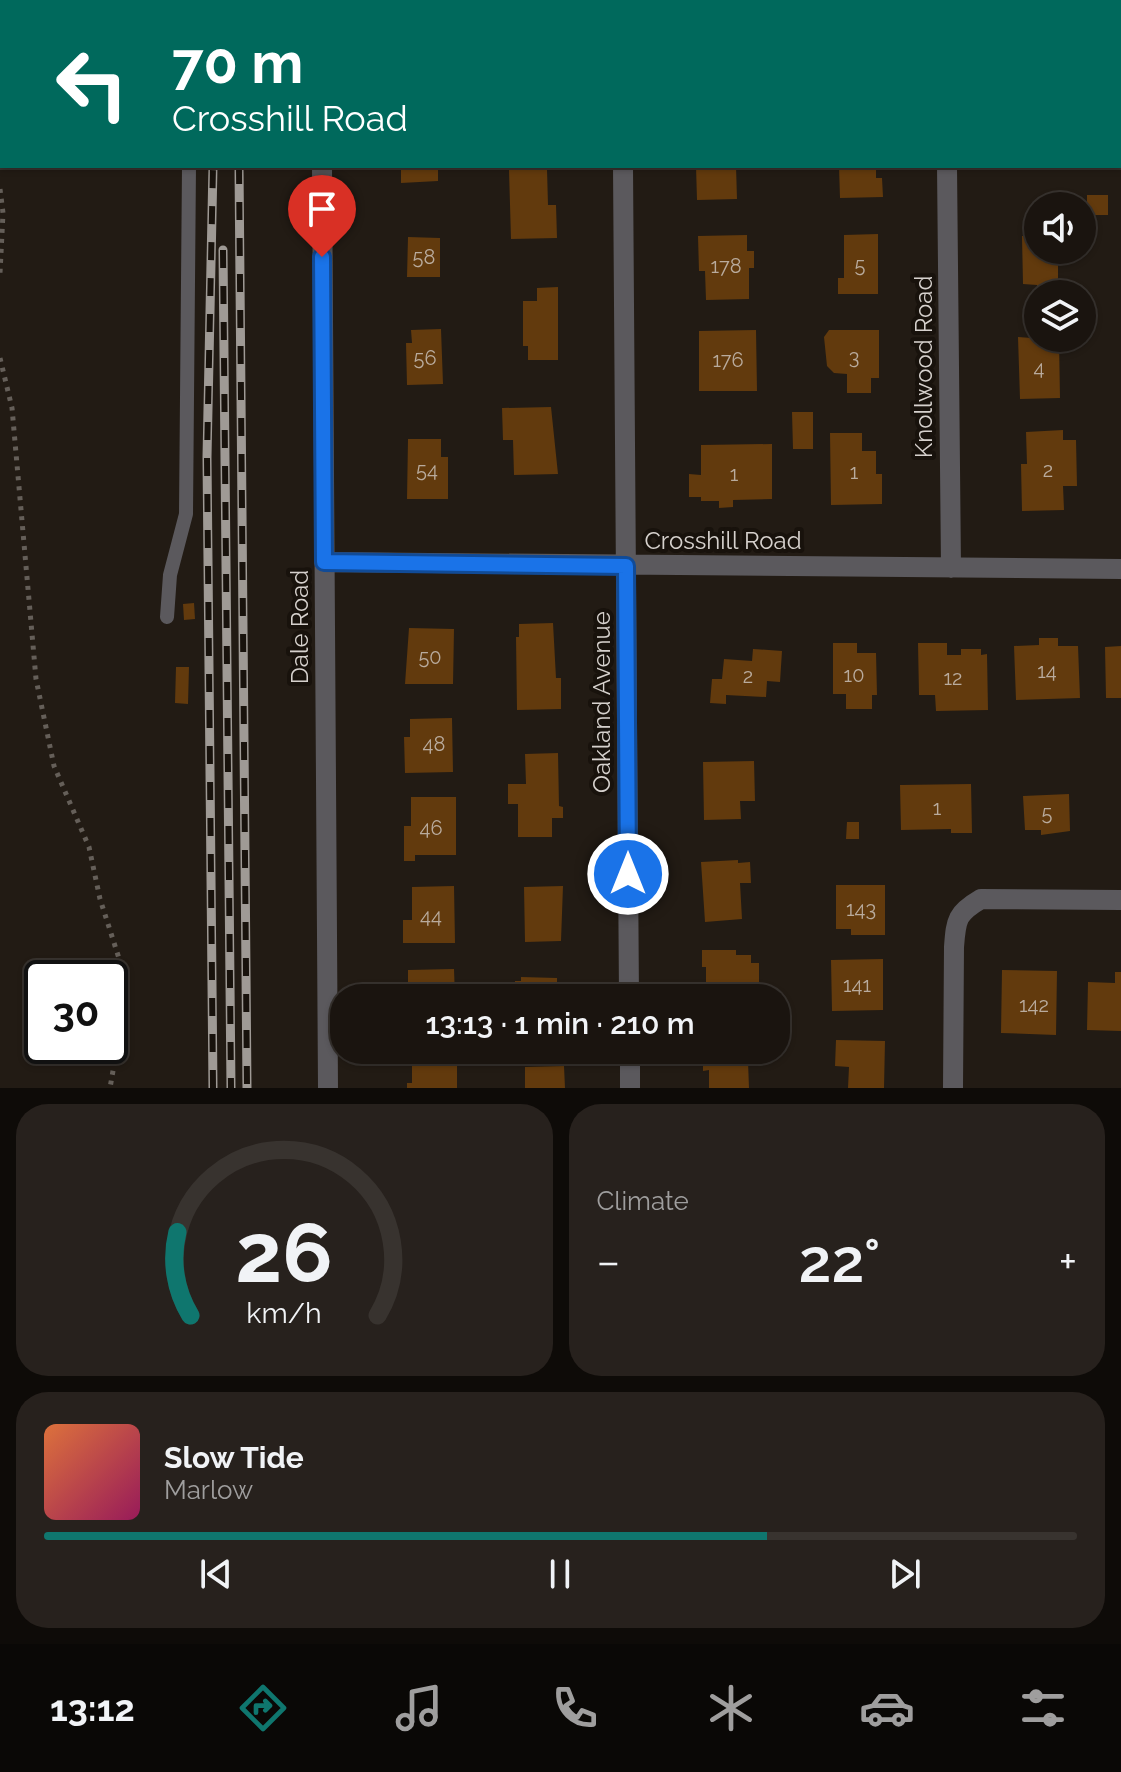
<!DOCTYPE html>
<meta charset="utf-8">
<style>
body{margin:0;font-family:Raleway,sans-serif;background:#27211d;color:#f1f3f6;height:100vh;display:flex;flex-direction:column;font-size:30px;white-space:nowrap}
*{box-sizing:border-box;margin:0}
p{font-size:26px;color:#9f9e9e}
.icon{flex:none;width:44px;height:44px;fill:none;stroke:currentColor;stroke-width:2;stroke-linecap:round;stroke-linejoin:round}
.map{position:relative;height:1088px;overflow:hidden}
.drawer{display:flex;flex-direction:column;gap:16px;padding:16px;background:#0e0b08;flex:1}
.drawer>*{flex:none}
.hud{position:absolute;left:0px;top:0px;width:1122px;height:168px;box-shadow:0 2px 6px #0004,0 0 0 2px #38332f;background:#00695c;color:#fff;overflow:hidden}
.controls{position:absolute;left:1024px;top:192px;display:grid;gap:16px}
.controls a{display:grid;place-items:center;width:72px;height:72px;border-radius:50%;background:#1a140f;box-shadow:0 2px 6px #0004,0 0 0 2px #38332f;font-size:40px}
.speed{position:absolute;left:24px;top:960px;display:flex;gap:16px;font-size:40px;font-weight:700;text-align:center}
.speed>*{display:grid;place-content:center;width:104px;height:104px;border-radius:50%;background:#1a140f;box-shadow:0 2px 6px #0004,0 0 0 2px #38332f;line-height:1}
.speed .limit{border:4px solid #111;border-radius:12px;background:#fff;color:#111}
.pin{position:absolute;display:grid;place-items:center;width:68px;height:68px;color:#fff;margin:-82px -34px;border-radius:50% 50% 50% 0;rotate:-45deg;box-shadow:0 0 8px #0007}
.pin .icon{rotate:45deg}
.me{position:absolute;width:88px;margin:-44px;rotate:0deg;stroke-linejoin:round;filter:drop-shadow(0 0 6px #0008)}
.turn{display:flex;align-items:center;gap:28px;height:168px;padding:0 40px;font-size:36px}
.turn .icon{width:104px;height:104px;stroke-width:2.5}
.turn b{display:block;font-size:56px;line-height:68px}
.big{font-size:60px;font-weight:600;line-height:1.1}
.drawer .widget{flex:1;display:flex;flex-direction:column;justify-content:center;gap:12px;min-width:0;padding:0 28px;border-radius:32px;background:#27211d}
.drawer .dial{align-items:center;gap:0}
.dial svg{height:208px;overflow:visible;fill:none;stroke:#38332f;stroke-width:7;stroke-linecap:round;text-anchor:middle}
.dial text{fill:#f1f3f6;stroke:none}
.song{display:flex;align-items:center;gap:24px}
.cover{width:96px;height:96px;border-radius:12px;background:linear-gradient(135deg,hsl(20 70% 55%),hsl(330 70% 35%))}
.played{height:8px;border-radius:4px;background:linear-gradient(90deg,#0f766e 70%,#38332f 70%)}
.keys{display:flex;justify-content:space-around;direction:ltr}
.heat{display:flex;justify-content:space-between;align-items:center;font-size:44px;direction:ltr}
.drawer .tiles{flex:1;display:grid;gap:16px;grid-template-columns:1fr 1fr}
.widget:last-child{grid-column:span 2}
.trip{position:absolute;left:330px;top:984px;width:460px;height:80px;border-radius:32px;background:#1a140f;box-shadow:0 2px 6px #0004,0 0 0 2px #38332f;font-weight:600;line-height:80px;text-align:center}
.menu{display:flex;height:128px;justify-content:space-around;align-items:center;background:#0a0806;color:#9f9e9e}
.menu .icon{width:56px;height:56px}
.menu .active{color:#0f766e}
.menu b{font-size:36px;color:#f1f3f6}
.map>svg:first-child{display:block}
</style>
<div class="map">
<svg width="1121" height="1088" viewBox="0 0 1121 1088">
<rect width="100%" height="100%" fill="#221b14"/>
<path fill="#623a0d" d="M401,166H438V181L401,183Z
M696,166H736L737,199L697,200Z
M839,166H876V178H882L883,197L840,198Z
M547,169L548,205H556L557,238L511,239L509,170Z
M1087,195H1108V215H1087Z
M878,234V294H838V278H844V235Z
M747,235V251H754V268H749V299L706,300L705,271H699L698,236Z
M1022,236H1038V250H1058V294H1037V285L1023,284Z
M408,237L440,238V277H407Z
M558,287V360H528V346H523V301H537V288Z
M441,329L443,384L407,385L406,343H412L411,330Z
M756,330L757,391H699V331Z
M829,330H879V378H871V393H847V374L834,373L827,366L824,337Z
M1018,337L1059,340L1060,398L1020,399Z
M551,407L558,474L514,475L513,440H503L502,408Z
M792,412H813V449H793Z
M1063,430V440H1076L1077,486H1063L1064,510L1022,511L1021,464H1027L1026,432Z
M830,433H862V451H876V474H882V504L831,505Z
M408,439H441V457H448V499H407Z
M772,444V499L733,500V507L719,508V501H701V497H689V474L701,475V445Z
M194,603L195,619L184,620L183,604Z
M553,623L556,678H561V709L517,710L516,637H519V624Z
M409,628L454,629L453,684H405Z
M1039,638H1058V646H1078L1080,698L1016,700L1014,646L1039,645Z
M833,643H857V653H876L877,695H872V709H846V694H833Z
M918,643H947V655H961V649H981V655L987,654L988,710L936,711L935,695H919Z
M1121,646V698H1106L1105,647Z
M753,649L782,651L780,682L767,681L766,697L726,695V704L710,703L712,679H722L724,659L752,661Z
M176,667H189L188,704L175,703Z
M452,718L453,772L405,773L404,737H410V719Z
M558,753L559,806L563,807V818H552V837H518V804H508V784H526L525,754Z
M754,761L755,801H740L741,819L704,820L703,762Z
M971,784L972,833H951V829L901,830L900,785Z
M1069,794L1070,831L1041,835V830H1025L1023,796Z
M411,797H456V855H415V861H404V826H411Z
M847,822H859V839H846Z
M738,860V863L750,862L751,883H740L742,919L705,922L701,862Z
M836,885H885V935H851V929H836Z
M454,886L455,943H403V920H412V887Z
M563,886L561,941L525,942L524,887Z
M702,950H736V955H751V963H759V982H750V998H706V967H702Z
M883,959V1010L832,1011L831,960Z
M454,969L455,998H408V970Z
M1002,970L1057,971L1056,1035L1001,1033Z
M1115,972H1121V1031L1087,1030L1088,982L1115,983Z
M521,977L557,978V998H515V981H521Z
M836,1040L885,1041L884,1088H848L849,1067L835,1066Z
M703,1050H761V1061H748L749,1088H709V1070L703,1071Z
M412,1058H457V1088H407V1083H412Z
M564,1066L565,1088H525V1067Z"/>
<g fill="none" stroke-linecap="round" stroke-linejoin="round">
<path stroke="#655f59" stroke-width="5" stroke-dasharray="4 6" stroke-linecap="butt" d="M0,189L3,213L0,273
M0,358L12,408L36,679L54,766L89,847L100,899L124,974L121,1025L110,1088"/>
<path stroke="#5b595d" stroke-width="14" d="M188,0L189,2
M167,617L170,575L186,514L189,166"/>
<path stroke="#5b595d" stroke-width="20" d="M321,0V2
M622,0V2
M946,0V2
M322,166L328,1088
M623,166L629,998
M947,166L951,568
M324,562L1121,569
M630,1050V1088
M953,1088L954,947C956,919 957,913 981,899L1121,900"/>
<g stroke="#9f9a95" stroke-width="9">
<path id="rail" d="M238,0V2
M217,2V0
M239,166L247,1088
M223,250L231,1088
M213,1088L207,457L213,166"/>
</g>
<use href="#rail" stroke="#18120c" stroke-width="6" stroke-dasharray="18" stroke-linecap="butt"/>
</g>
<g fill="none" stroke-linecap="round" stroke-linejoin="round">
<g stroke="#114b97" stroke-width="20">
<path id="route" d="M322,257L324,562L626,566L628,874"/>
</g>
<use href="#route" stroke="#1a73e8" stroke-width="14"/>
</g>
<g text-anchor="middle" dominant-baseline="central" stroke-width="8" stroke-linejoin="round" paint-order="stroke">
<g font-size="20" fill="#b9ab9d">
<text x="424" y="257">58</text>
<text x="860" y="265">5</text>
<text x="726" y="266">178</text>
<text x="854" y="357">3</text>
<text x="425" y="358">56</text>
<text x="728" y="360">176</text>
<text x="1039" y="368">4</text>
<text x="427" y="470">54</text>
<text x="1048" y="470">2</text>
<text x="854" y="472">1</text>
<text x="734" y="474">1</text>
<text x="430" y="657">50</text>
<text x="1047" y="671">14</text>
<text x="854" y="675">10</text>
<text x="748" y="676">2</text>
<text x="953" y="678">12</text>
<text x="434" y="744">48</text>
<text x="937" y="808">1</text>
<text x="1047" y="813">5</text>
<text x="431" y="828">46</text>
<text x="861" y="909">143</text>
<text x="431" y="916">44</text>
<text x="857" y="985">141</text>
<text x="1034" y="1005">142</text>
</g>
<g font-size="24" fill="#d6d1cd" stroke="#18120c">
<text transform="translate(923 367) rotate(-90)">Knollwood Road</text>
<text x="723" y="540">Crosshill Road</text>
<text transform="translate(299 627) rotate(-90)">Dale Road</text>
<text transform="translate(601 702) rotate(-90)">Oakland Avenue</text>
</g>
</g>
</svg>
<div class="controls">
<a><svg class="icon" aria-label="sound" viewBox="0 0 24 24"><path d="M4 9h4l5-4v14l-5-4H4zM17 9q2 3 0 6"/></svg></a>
<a><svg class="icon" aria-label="layers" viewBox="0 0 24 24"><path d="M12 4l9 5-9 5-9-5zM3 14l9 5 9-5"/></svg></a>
</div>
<div class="speed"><div class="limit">30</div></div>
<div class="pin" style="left:322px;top:257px;background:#d93025"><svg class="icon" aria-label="arrive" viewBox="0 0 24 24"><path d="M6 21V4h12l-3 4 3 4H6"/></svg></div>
<svg class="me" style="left:628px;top:874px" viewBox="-20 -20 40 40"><circle r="17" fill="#1a73e8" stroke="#fff" stroke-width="3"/><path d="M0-11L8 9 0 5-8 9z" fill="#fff"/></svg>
<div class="trip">13:13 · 1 min · 210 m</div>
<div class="hud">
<div class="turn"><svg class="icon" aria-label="left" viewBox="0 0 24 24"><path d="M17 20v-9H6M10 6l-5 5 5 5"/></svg><div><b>70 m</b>Crosshill Road</div></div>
</div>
</div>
<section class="drawer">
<div class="tiles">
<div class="widget dial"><svg viewBox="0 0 100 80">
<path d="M14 69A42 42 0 1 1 86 69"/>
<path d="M14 69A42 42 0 0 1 9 37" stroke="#0f766e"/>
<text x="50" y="56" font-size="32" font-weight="700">26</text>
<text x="50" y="72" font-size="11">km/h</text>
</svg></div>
<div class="widget"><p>Climate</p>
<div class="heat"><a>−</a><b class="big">22°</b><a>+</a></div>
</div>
<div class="widget">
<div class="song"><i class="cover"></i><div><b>Slow Tide</b><p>Marlow</p></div></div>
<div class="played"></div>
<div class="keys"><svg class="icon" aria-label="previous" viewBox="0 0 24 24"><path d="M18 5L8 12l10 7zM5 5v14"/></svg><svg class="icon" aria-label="pause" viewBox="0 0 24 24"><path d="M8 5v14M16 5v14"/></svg><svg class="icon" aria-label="next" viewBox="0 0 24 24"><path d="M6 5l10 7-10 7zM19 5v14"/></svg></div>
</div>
</div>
</section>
<nav class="menu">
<b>13:12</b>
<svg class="icon active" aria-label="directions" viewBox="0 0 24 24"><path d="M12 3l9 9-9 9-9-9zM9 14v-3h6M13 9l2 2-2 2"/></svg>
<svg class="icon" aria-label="music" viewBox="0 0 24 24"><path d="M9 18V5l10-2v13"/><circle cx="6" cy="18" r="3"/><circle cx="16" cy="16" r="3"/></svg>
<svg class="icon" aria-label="phone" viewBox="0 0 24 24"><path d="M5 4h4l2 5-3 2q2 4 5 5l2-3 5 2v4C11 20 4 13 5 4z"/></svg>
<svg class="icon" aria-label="climate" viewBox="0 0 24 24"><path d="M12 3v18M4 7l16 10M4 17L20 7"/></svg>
<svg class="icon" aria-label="car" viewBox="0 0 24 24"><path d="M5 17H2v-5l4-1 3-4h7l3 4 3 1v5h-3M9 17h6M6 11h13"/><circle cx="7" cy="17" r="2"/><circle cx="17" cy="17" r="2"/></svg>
<svg class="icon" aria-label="filters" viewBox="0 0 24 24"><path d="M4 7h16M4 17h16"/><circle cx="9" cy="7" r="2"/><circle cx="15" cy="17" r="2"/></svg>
</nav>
